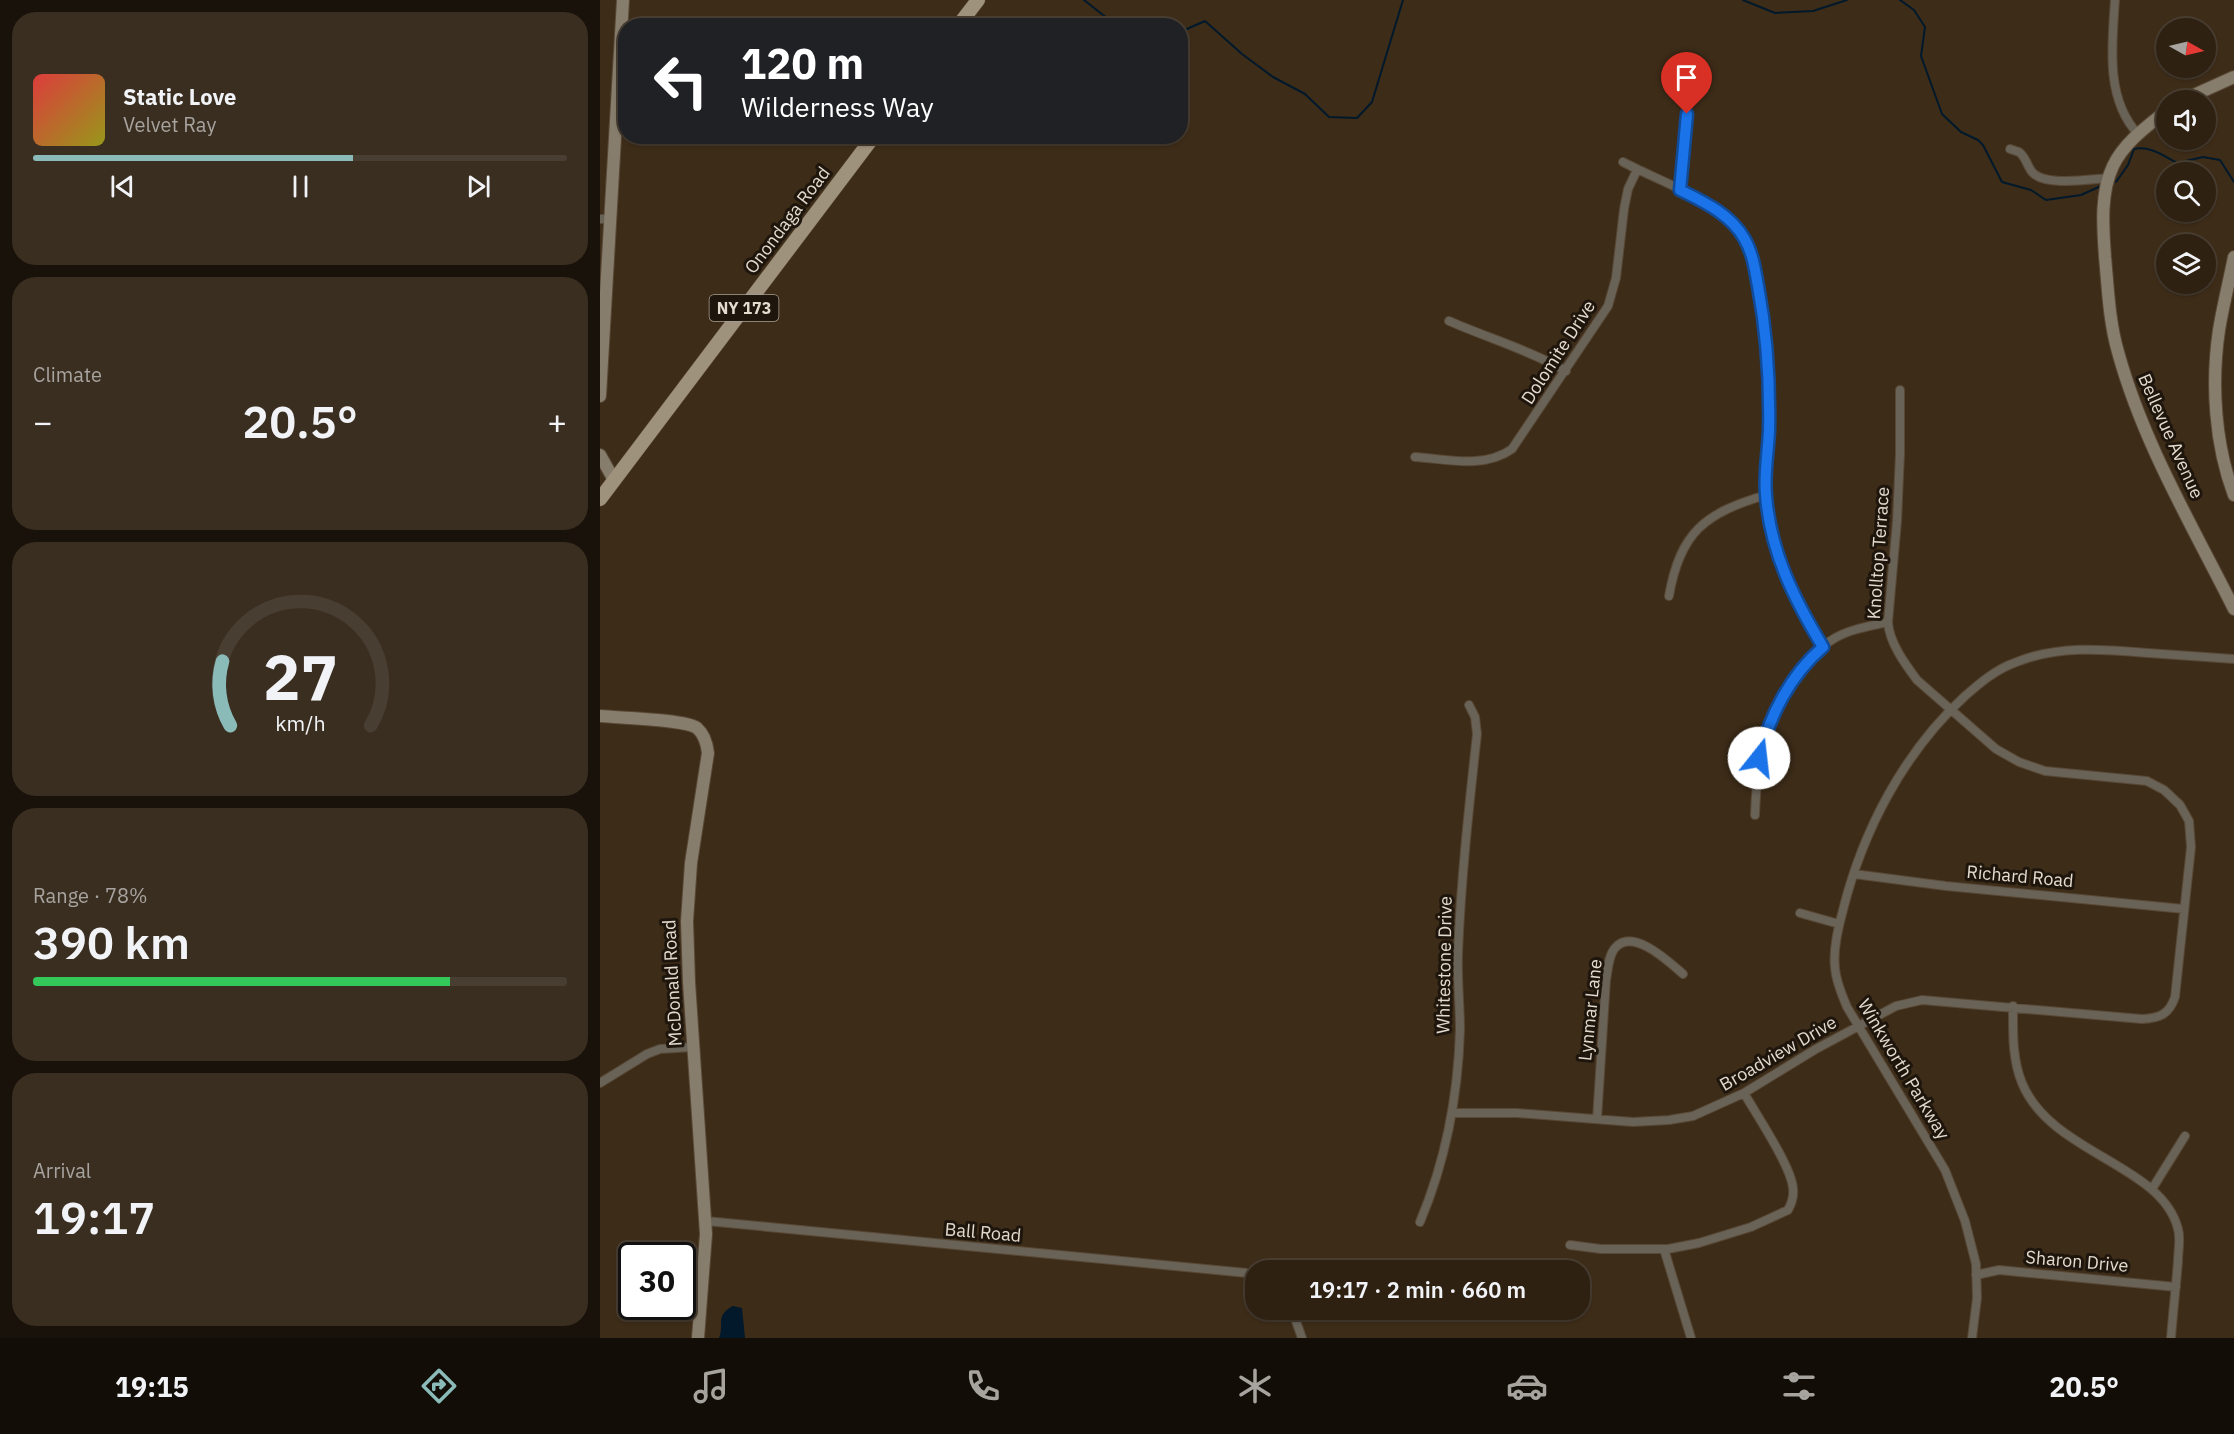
<!DOCTYPE html>
<meta charset="utf-8">
<style>
body{margin:0;font-family:"IBM Plex Sans",sans-serif;background:#3a2e20;color:#f1f3f6;height:100vh;display:flex;flex-direction:column;font-size:22px;white-space:nowrap}
*{box-sizing:border-box;margin:0}
p{font-size:20px;color:#a7a39f}
.icon{flex:none;width:33px;height:33px;fill:none;stroke:currentColor;stroke-width:2;stroke-linecap:round;stroke-linejoin:round}
.map{position:relative;flex:1;overflow:hidden}
.drawer{display:flex;flex-direction:column;gap:12px;padding:12px;background:#19120a;width:600px}
.drawer>*{flex:none}
.hud{position:absolute;left:18px;top:18px;width:570px;height:126px;border-radius:24px;box-shadow:0 2px 4px #0004,0 0 0 2px #493e32;background:#202124;color:#fff;overflow:hidden}
.needle{width:39px;rotate:98deg}
.buttons{position:absolute;left:1556px;top:18px;display:grid;gap:12px}
.buttons a{display:grid;place-items:center;width:60px;height:60px;border-radius:50%;background:#2e2112;box-shadow:0 2px 4px #0004,0 0 0 2px #493e32;font-size:30px}
.speed{position:absolute;left:18px;top:1242px;display:flex;gap:12px;font-size:30px;font-weight:700;text-align:center}
.speed>*{display:grid;place-content:center;width:78px;height:78px;border-radius:50%;background:#2e2112;box-shadow:0 2px 4px #0004,0 0 0 2px #493e32;line-height:1}
.speed .limit{border:3px solid #111;border-radius:9px;background:#fff;color:#111}
.pin{position:absolute;display:grid;place-items:center;width:51px;height:51px;color:#fff;margin:-62px -26px;border-radius:50% 50% 50% 0;rotate:-45deg;box-shadow:0 0 6px #0007}
.pin .icon{rotate:45deg}
.me{position:absolute;width:66px;margin:-33px;rotate:16deg;stroke-linejoin:round;filter:drop-shadow(0 0 4px #0008)}
.turn{display:flex;align-items:center;gap:21px;height:126px;padding:0 24px;font-size:27px}
.turn .icon{width:78px;height:78px;stroke-width:2.5}
.turn b{display:block;font-size:42px;line-height:51px}
.big{font-size:45px;font-weight:600;line-height:1.1}
.drawer .widget{flex:1;display:flex;flex-direction:column;justify-content:center;gap:9px;min-width:0;padding:0 21px;border-radius:24px;background:#3a2e20}
.drawer .dial{align-items:center;gap:0}
.dial svg{height:156px;overflow:visible;fill:none;stroke:#493e32;stroke-width:7;stroke-linecap:round;text-anchor:middle}
.dial text{fill:#f1f3f6;stroke:none}
.song{display:flex;align-items:center;gap:18px}
.cover{width:72px;height:72px;border-radius:9px;background:linear-gradient(135deg,hsl(0 70% 55%),hsl(60 70% 35%))}
.played{height:6px;border-radius:3px;background:linear-gradient(90deg,#8bbbb9 60%,#493e32 60%)}
.keys{display:flex;justify-content:space-around;direction:ltr}
.heat{display:flex;justify-content:space-between;align-items:center;font-size:33px;direction:ltr}
.charge{height:9px;border-radius:4px;background:linear-gradient(90deg,#34c759 78%,#493e32 0)}
.trip{position:absolute;left:645px;top:1260px;width:345px;height:60px;border-radius:24px;background:#2e2112;box-shadow:0 2px 4px #0004,0 0 0 2px #493e32;font-weight:600;line-height:60px;text-align:center}
.tabs{display:flex;height:96px;justify-content:space-around;align-items:center;background:#120d07;color:#a7a39f}
.tabs .icon{width:42px;height:42px}
.tabs .active{color:#8bbbb9}
.tabs b{font-size:27px;color:#f1f3f6}
main{display:flex;flex:1;min-height:0}
.map>svg:first-child{display:block}
</style>
<main>
<section class="drawer">
<div class="widget">
<div class="song"><i class="cover"></i><div><b>Static Love</b><p>Velvet Ray</p></div></div>
<div class="played"></div>
<div class="keys"><svg class="icon" aria-label="previous" viewBox="0 0 24 24"><path d="M18 5L8 12l10 7zM5 5v14"/></svg><svg class="icon" aria-label="pause" viewBox="0 0 24 24"><path d="M8 5v14M16 5v14"/></svg><svg class="icon" aria-label="next" viewBox="0 0 24 24"><path d="M6 5l10 7-10 7zM19 5v14"/></svg></div>
</div>
<div class="widget"><p>Climate</p>
<div class="heat"><a>−</a><b class="big">20.5°</b><a>+</a></div>
</div>
<div class="widget dial"><svg viewBox="0 0 100 80">
<path d="M14 69A42 42 0 1 1 86 69"/>
<path d="M14 69A42 42 0 0 1 10 36" stroke="#8bbbb9"/>
<text x="50" y="56" font-size="32" font-weight="700">27</text>
<text x="50" y="72" font-size="11">km/h</text>
</svg></div>
<div class="widget"><p>Range · 78%</p><b class="big">390 km</b><div class="charge"></div></div>
<div class="widget"><p>Arrival</p><b class="big">19:17</b></div>
</section>
<div class="map">
<svg width="1634" height="1338" viewBox="0 0 1634 1338">
<rect width="100%" height="100%" fill="#3d2c18"/>
<path fill="#01192b" d="M133,1306L142,1308L145,1338H119C125,1325 114,1316 133,1306Z"/>
<g fill="none" stroke-linecap="round" stroke-linejoin="round">
<path stroke="#01192b" stroke-width="2" d="M484,0L517,26
M1143,0L1175,13L1213,11L1247,0
M1300,0L1314,10L1325,27L1321,56L1342,114L1361,132L1378,140L1383,145L1402,182L1431,190L1446,200L1481,195L1501,186
M580,32L605,21L642,54L673,77L705,94L729,117L757,118L772,102L803,0
M1516,182L1528,165L1534,149C1549,145 1564,156 1577,163L1603,157L1620,160L1634,182"/>
<g stroke="#584835" stroke-width="10">
<path id="street" d="M1515,0C1512,44 1505,99 1538,134
M1410,149L1419,152C1426,157 1427,166 1432,172C1445,187 1491,179 1509,178
M1023,162C1053,178 1111,199 1133,224C1169,266 1170,377 1169,431C1168,453 1164,474 1166,495C1170,552 1194,599 1223,647
M1080,190L1090,78
M0,219H9
M849,321C888,338 929,350 966,371
M815,457C847,459 884,469 912,449L1008,306L1016,278L1024,209L1028,189L1037,170
M1069,596C1080,532 1105,513 1166,495
M1155,815C1157,758 1162,728 1194,680C1204,664 1218,648 1235,638C1251,629 1270,626 1288,622
M1254,874L1346,886L1584,909
M1200,913L1239,924
M1413,1006C1413,1032 1412,1059 1422,1083C1451,1154 1562,1164 1578,1229C1581,1239 1578,1250 1578,1261C1576,1286 1573,1312 1571,1338
M0,1083L47,1054L60,1049L93,1047
M853,1113H917L1033,1122L1069,1120L1093,1116L1144,1093L1216,1049L1296,1006L1322,1000L1542,1019C1559,1018 1569,1015 1575,997L1591,847L1589,821L1580,805L1564,790L1547,781L1445,771L1419,762L1396,749L1317,680C1305,664 1289,642 1288,622L1297,521L1300,454V390
M997,1119L1006,980C1008,971 1008,956 1015,948C1033,927 1069,962 1083,974
M1552,1189L1585,1136
M106,1221L647,1273L656,1277
M820,1222C846,1160 858,1097 860,1030C860,1005 857,979 858,953C861,879 869,807 877,734L875,717L869,705
M970,1245L1001,1249H1068L1099,1243L1151,1227L1188,1210C1192,1203 1194,1196 1193,1188C1191,1166 1156,1114 1144,1093
M1064,1249L1091,1338
M1376,1275L1399,1270L1576,1287
M692,1310L702,1338
M1372,1338L1377,1298L1376,1264L1365,1221L1345,1170L1247,1007C1242,995 1236,982 1235,968C1233,949 1238,929 1243,910C1263,830 1304,752 1365,696C1380,683 1395,670 1414,663C1457,645 1502,649 1548,653C1577,655 1605,657 1634,659"/>
</g>
<g stroke="#584835" stroke-width="14">
<path id="secondary" d="M1583,100L1634,77
M1566,111C1546,127 1524,143 1513,166C1500,193 1503,228 1505,257C1508,288 1509,321 1518,352C1543,443 1592,525 1634,609
M1634,257C1629,282 1623,306 1619,330C1611,384 1615,445 1634,495
M0,396L23,0
M0,455L14,480
M0,716C19,718 84,719 97,728C105,735 107,744 108,753L91,863L87,921L89,982L106,1234L98,1338"/>
</g>
<g stroke="#584835" stroke-width="15">
<path id="primary" d="M358,26L378,0
M0,499L274,136"/>
</g>
<use href="#street" stroke="#686257" stroke-width="8"/>
<use href="#secondary" stroke="#877d6c" stroke-width="12"/>
<use href="#primary" stroke="#9f927c" stroke-width="14"/>
</g>
<g fill="none" stroke-linecap="round" stroke-linejoin="round">
<g stroke="#114b97" stroke-width="15">
<path id="route" d="M1087,114L1080,190C1104,202 1130,214 1144,238C1153,253 1155,270 1158,286C1167,334 1170,383 1169,431C1168,453 1164,474 1166,495C1170,551 1194,599 1223,647C1190,675 1169,717 1159,758"/>
</g>
<use href="#route" stroke="#1a73e8" stroke-width="10"/>
</g>
<g text-anchor="middle" dominant-baseline="central" stroke-width="6" stroke-linejoin="round" paint-order="stroke">
<rect fill="#1e160d" stroke="#a99f94" stroke-width="1.5" x="109.5" y="295" width="69" height="26" rx="4.5"/>
<g font-size="16" font-weight="bold" fill="#e5dace">
<text x="144" y="308">NY 173</text>
</g>
<g font-size="18" fill="#e5dace" stroke="#1e160d">
<text transform="translate(187 220) rotate(-53)">Onondaga Road</text>
<text transform="translate(958 352) rotate(-57)">Dolomite Drive</text>
<text transform="translate(1571 436) rotate(66)">Bellevue Avenue</text>
<text transform="translate(1278 553) rotate(-86)">Knolltop Terrace</text>
<text transform="translate(1420 876) rotate(5)">Richard Road</text>
<text transform="translate(844 965) rotate(-89)">Whitestone Drive</text>
<text transform="translate(72 983) rotate(-93)">McDonald Road</text>
<text transform="translate(990 1010) rotate(-84)">Lynmar Lane</text>
<text transform="translate(1178 1053) rotate(-30)">Broadview Drive</text>
<text transform="translate(1304 1069) rotate(59)">Winkworth Parkway</text>
<text transform="translate(383 1232) rotate(5)">Ball Road</text>
<text transform="translate(1477 1261) rotate(5)">Sharon Drive</text>
</g>
</g>
</svg>
<div class="buttons">
<a><svg class="needle" viewBox="-14 -14 28 28"><path d="M0-13l5 13h-10z" fill="#e53935"/><path d="M0 13l5-13h-10z" fill="#a7a39f"/></svg></a>
<a><svg class="icon" aria-label="sound" viewBox="0 0 24 24"><path d="M4 9h4l5-4v14l-5-4H4zM17 9q2 3 0 6"/></svg></a>
<a><svg class="icon" aria-label="search" viewBox="0 0 24 24"><circle cx="10" cy="10" r="6"/><path d="M15 15l6 6"/></svg></a>
<a><svg class="icon" aria-label="layers" viewBox="0 0 24 24"><path d="M12 4l9 5-9 5-9-5zM3 14l9 5 9-5"/></svg></a>
</div>
<div class="speed"><div class="limit">30</div></div>
<div class="pin" style="left:1087px;top:114px;background:#d93025"><svg class="icon" aria-label="arrive" viewBox="0 0 24 24"><path d="M6 21V4h12l-3 4 3 4H6"/></svg></div>
<svg class="me" style="left:1159px;top:758px" viewBox="-20 -20 40 40"><circle r="19" fill="#fff"/><path d="M0-13L10 11 0 6-10 11z" fill="#1a73e8"/></svg>
<div class="trip">19:17 · 2 min · 660 m</div>
<div class="hud">
<div class="turn"><svg class="icon" aria-label="left" viewBox="0 0 24 24"><path d="M17 20v-9H6M10 6l-5 5 5 5"/></svg><div><b>120 m</b>Wilderness Way</div></div>
</div>
</div>
</main>
<nav class="tabs">
<b>19:15</b>
<svg class="icon active" aria-label="directions" viewBox="0 0 24 24"><path d="M12 3l9 9-9 9-9-9zM9 14v-3h6M13 9l2 2-2 2"/></svg>
<svg class="icon" aria-label="music" viewBox="0 0 24 24"><path d="M9 18V5l10-2v13"/><circle cx="6" cy="18" r="3"/><circle cx="16" cy="16" r="3"/></svg>
<svg class="icon" aria-label="phone" viewBox="0 0 24 24"><path d="M5 4h4l2 5-3 2q2 4 5 5l2-3 5 2v4C11 20 4 13 5 4z"/></svg>
<svg class="icon" aria-label="climate" viewBox="0 0 24 24"><path d="M12 3v18M4 7l16 10M4 17L20 7"/></svg>
<svg class="icon" aria-label="car" viewBox="0 0 24 24"><path d="M5 17H2v-5l4-1 3-4h7l3 4 3 1v5h-3M9 17h6M6 11h13"/><circle cx="7" cy="17" r="2"/><circle cx="17" cy="17" r="2"/></svg>
<svg class="icon" aria-label="filters" viewBox="0 0 24 24"><path d="M4 7h16M4 17h16"/><circle cx="9" cy="7" r="2"/><circle cx="15" cy="17" r="2"/></svg>
<b>20.5°</b>
</nav>
